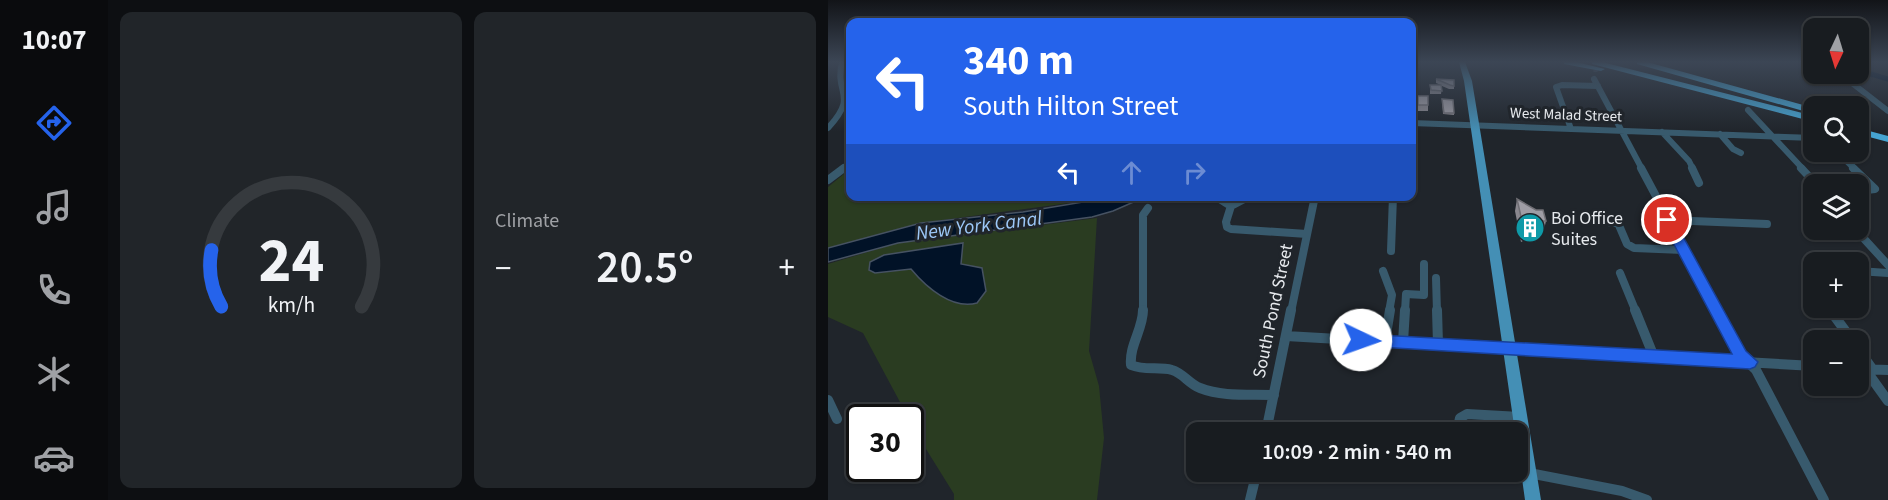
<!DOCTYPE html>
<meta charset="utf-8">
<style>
body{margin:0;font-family:"Source Sans 3",sans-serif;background:#212529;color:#f1f3f6;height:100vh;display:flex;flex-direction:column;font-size:22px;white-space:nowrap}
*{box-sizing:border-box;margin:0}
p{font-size:20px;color:#9fa1a5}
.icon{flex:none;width:33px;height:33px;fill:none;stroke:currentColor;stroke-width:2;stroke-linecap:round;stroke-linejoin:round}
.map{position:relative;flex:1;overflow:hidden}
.sheet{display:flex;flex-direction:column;gap:12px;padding:12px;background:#0d0f12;width:720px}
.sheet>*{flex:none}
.banner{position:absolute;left:18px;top:18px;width:570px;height:183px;border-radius:12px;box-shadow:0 2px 4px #0004,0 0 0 2px #363a3e;background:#2563eb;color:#fff;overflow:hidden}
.needle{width:39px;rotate:184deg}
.buttons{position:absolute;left:975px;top:18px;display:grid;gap:12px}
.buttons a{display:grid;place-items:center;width:66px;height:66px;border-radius:12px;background:#181c20;box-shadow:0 2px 4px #0004,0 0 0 2px #363a3e;font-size:30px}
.speed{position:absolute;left:18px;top:404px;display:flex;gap:12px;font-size:30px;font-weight:700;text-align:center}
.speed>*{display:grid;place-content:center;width:78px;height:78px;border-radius:50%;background:#181c20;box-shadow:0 2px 4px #0004,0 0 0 2px #363a3e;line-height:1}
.speed .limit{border:3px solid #111;border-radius:9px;background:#fff;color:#111}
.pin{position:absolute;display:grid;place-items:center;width:51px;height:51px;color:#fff;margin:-26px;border:3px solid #fff;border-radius:50%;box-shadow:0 2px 6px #0007}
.me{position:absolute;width:66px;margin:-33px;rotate:93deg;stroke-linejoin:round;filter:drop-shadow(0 0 4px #0008)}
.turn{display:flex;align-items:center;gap:21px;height:126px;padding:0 18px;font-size:27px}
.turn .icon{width:78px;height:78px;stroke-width:2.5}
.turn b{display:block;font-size:42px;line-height:51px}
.lanes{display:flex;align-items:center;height:57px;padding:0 18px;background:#0003;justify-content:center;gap:30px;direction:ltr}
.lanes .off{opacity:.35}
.big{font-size:45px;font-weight:600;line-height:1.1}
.sheet .widget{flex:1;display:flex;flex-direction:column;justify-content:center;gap:9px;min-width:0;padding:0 21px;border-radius:12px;background:#212529}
.sheet .dial{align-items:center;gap:0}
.dial svg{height:156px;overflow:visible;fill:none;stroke:#363a3e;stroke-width:7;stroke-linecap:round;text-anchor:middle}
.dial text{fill:#f1f3f6;stroke:none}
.heat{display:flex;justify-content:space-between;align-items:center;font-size:33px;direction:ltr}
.sheet .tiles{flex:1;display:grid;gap:12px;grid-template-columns:repeat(2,1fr)}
.trip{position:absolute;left:358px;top:422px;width:342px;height:60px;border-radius:12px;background:#181c20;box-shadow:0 2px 4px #0004,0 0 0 2px #363a3e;font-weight:600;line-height:60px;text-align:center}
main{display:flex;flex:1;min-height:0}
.dock{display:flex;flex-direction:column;width:108px;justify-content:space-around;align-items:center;background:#0a0b0d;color:#9fa1a5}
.dock .icon{width:42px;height:42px}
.dock .selected{color:#2563eb}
.dock b{font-size:27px;color:#f1f3f6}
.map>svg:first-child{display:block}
</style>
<main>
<nav class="dock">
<b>10:07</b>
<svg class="icon selected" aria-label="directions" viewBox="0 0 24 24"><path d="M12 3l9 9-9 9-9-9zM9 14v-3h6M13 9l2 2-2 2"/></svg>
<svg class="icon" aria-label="music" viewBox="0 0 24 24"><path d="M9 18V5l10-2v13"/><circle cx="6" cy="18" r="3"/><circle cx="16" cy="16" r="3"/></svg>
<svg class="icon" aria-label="phone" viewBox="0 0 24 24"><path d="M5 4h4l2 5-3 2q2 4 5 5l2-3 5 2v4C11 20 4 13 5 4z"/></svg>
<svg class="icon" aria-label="climate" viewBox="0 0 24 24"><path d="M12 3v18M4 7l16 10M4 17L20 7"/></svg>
<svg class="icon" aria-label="car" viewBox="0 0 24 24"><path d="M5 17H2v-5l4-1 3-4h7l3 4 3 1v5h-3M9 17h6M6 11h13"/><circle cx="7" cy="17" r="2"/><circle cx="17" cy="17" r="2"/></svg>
</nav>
<section class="sheet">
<div class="tiles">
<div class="widget dial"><svg viewBox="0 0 100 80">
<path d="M14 69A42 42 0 1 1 86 69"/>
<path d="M14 69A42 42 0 0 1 9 40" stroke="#2563eb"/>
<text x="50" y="56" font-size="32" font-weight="700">24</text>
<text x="50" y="72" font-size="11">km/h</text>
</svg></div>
<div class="widget"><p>Climate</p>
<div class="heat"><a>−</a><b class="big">20.5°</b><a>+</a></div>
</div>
</div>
</section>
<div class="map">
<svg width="1060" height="500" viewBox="0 0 1060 500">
<rect width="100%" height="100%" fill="#20252b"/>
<path fill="#2a3c21" d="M22,169V196L285,197L93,223L0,248V187Z
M269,218L261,351L271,386L276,438L269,500H126V494L93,441L82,417H80L35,333L0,317V264L70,243Z"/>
<path fill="#011227" stroke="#465262" stroke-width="1.5" d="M285,197H317L285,211L264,217L70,243L0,262V248L93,223L195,212Z
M135,243L133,264L154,268L158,291L149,303C124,310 98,287 83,269L47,273L41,270L42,262L56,255Z"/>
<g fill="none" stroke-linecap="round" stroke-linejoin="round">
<path stroke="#465262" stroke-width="1.5" d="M766,71H769"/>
<path stroke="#011227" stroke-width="5" d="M1030,70L1060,79"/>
<path stroke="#385a6d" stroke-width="6" d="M1015,76L1060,111
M766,79L814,169
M920,110L975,169
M584,123L986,138
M0,128C31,94 6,95 14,62
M743,129L728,87L734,85L770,86
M834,132L861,161L865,169
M892,134L905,149L913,153
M1009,152L1027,169
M14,169L22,163"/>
<path stroke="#385a6d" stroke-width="8" d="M813,168L890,312
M864,168L871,183
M973,168L988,184
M1025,168L1047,189L1030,191
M0,180L16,168
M387,196L403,206L398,222L399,227L403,229L479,234
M403,206L422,196
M839,220L939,224
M783,223H790L799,244L806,248L855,250
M1028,230L1060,265
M563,251L565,196
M986,269L977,272L986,287
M555,271L564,295L561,312
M1030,271L1060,273
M792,273L808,312
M608,278L609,312
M1000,308L1003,312
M315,312V215L320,208
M463,312L487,196
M577,312L578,294L596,295V264"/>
<path stroke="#385a6d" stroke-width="10" d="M315,310C315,329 301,346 303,365C317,371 331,366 344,370C355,373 361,384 372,388C395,397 422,394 446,395
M609,310L610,344
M807,310L826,357
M889,310L913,355L928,370L996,500
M1002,310L1024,340
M458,336L986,366
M557,341L562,310
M575,342L577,310
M1030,349L1045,370
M1030,369L1060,370
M1037,369L1060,401
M0,400L9,419
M438,432L463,310
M629,432L632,418L639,414L692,417
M701,473L794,491L819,500
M422,500L429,471"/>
<path fill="#448fb5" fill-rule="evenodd" d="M631,62H637L644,81L713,500H697L690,450V432H687L636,81Z"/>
<path fill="#46a4d2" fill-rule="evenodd" d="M736,62H748L777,69L773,71L736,64Z
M764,62H774L986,116V122L764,64Z
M809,62H819L986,108V114L809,64Z
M1030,128L1060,136V142L1030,134Z"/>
</g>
<path fill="#89878e" d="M608,79L626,86V89H621L614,86L613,94H602V85H613L608,83Z
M590,96L600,105V111H589Z
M614,101L626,113V115L615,114Z
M689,199L718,221L715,234L708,233L693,242L687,211Z"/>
<path fill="#6f6e74" d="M712,221L708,233L693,242L696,230Z"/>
<path fill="#9f9da5" stroke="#6f6e74" stroke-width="1.5" d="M608,79L626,80V86L622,85Z
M602,85H613L614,91L603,90Z
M590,96H600V105H590Z
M614,99L625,100L626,113H616Z
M689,199L708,210H715L718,221H712L696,230Z"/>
<linearGradient id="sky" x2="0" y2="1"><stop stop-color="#121418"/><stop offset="0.47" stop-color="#3c4655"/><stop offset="1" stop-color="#3c4655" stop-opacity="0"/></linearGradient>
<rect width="1060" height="132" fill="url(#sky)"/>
<path fill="#2563eb" stroke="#184099" stroke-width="1.5" d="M839,216L846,220L918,351L930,362L927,367L922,369L533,346L528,344L525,340L528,336L533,334L904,354L833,220Z"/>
<defs>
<g id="building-disc" transform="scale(1.5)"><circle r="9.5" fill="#0f9aa8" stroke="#20252b"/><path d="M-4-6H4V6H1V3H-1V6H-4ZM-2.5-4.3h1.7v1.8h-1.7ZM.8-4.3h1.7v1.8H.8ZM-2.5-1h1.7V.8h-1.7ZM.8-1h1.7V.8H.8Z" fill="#fff"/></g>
</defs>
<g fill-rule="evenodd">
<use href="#building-disc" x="702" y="228"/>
</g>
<g text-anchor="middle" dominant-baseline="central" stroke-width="6" stroke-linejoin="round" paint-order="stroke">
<g font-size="15" fill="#e6e9ed" stroke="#20252b">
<text transform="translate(738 115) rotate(2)">West Malad Street</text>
</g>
<g font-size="18" fill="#e6e9ed" stroke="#20252b" text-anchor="start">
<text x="723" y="218">Boi Office<tspan x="723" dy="21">Suites</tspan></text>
</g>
<g font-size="18" fill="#e6e9ed" stroke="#20252b">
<text transform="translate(445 311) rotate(-78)">South Pond Street</text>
</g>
<g font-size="20" font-style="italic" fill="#9dc8f8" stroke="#20252b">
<text transform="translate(151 226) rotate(-7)">New York Canal</text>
</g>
</g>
</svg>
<div class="buttons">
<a><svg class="needle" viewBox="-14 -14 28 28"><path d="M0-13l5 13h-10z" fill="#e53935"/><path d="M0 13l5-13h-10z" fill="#9fa1a5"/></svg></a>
<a><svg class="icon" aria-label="search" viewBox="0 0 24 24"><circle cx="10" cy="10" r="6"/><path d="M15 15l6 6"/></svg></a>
<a><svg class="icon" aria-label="layers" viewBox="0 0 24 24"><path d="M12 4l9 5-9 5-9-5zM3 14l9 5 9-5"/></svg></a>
<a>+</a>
<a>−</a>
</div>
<div class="speed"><div class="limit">30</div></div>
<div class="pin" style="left:839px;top:220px;background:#d93025"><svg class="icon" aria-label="arrive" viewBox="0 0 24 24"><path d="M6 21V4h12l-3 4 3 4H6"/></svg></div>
<svg class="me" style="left:533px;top:340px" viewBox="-20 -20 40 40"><circle r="19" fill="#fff"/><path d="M0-13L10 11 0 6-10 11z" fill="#2563eb"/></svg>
<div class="trip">10:09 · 2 min · 540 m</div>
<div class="banner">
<div class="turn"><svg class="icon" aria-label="left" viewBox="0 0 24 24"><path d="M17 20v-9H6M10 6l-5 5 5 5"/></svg><div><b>340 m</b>South Hilton Street</div></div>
<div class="lanes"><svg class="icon" aria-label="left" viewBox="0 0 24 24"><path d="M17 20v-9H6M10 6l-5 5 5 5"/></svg><svg class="icon off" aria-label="ahead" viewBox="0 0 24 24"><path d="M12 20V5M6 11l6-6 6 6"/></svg><svg class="icon off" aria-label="right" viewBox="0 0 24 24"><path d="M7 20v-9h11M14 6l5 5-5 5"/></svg></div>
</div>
</div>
</main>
